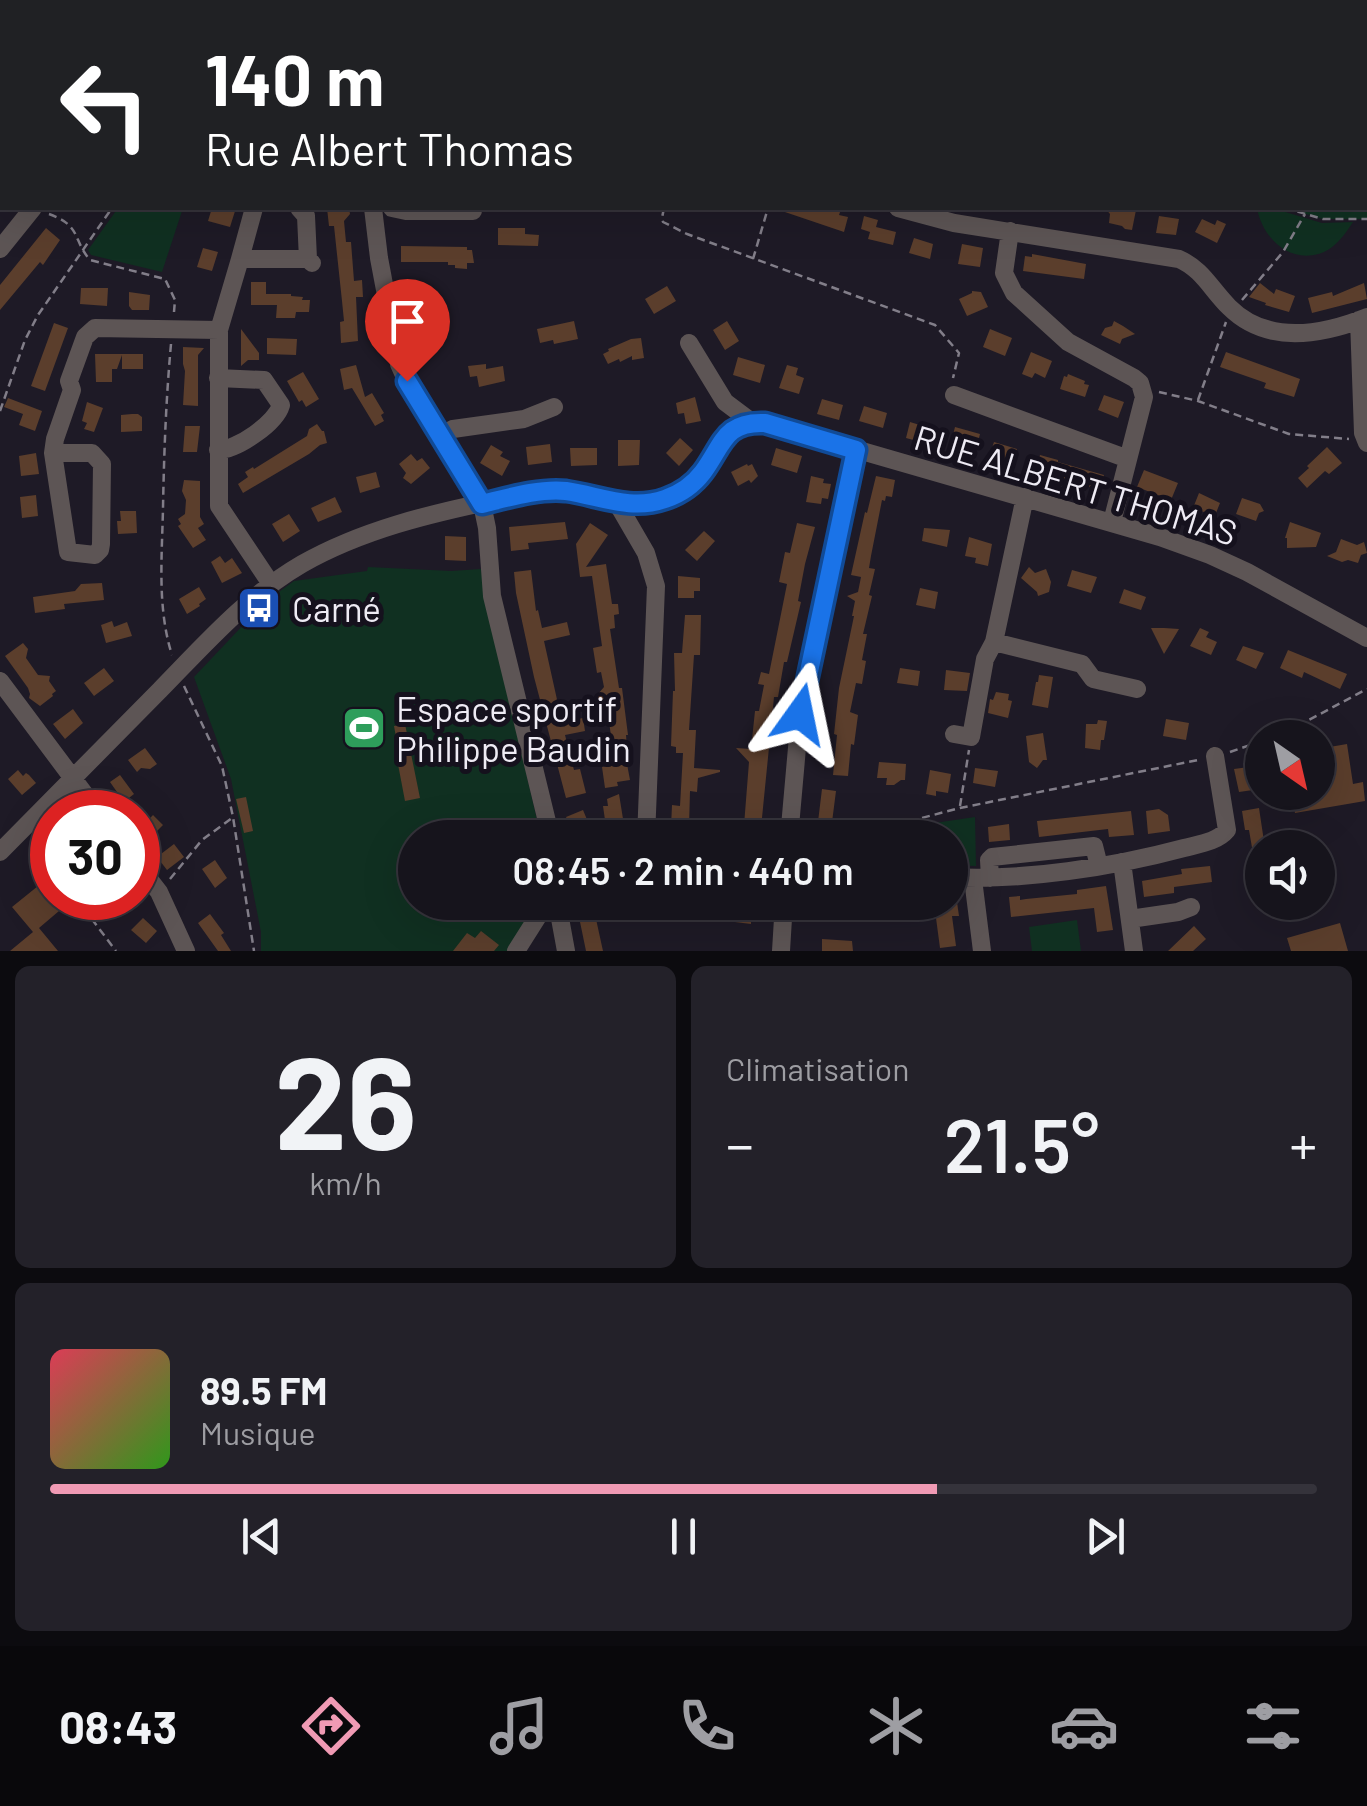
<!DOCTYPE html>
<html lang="fr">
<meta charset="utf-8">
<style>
body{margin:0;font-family:Barlow,sans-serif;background:#232129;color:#f1f3f6;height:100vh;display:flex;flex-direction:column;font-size:38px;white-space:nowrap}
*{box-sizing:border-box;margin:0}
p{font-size:32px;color:#9e9ea3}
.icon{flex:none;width:55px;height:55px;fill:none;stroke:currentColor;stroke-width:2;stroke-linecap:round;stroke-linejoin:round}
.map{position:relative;height:951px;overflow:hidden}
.side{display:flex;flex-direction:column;gap:15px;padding:15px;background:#0c0b0f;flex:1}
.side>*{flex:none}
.banner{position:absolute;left:0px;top:0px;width:1368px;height:210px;box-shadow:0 10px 40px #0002,0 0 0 2px #35333b;background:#202124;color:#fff;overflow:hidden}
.needle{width:65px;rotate:146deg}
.tools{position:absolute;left:1245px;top:720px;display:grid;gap:20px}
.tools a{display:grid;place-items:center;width:90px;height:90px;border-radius:50%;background:#16141c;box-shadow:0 10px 40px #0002,0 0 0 2px #35333b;font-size:50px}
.speed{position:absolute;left:30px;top:790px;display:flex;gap:20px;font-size:50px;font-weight:700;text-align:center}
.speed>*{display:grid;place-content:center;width:130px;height:130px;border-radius:50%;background:#16141c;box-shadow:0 10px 40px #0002,0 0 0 2px #35333b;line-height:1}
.speed .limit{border:15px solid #d22;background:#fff;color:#111}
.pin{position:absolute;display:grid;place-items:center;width:85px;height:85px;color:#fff;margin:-102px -42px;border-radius:50% 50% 50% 0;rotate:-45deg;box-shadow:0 0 10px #0007}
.pin .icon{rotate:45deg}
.me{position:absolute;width:110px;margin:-55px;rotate:12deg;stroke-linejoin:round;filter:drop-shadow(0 0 8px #0008)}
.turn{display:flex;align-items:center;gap:35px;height:210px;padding:0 40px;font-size:45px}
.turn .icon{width:130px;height:130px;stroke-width:2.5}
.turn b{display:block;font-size:70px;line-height:85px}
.big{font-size:75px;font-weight:600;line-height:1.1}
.side .widget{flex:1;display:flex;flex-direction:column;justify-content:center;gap:15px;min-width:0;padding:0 35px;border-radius:15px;background:#232129}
.side .dial{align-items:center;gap:0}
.dial b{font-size:130px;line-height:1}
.song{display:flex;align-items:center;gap:30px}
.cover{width:120px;height:120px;border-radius:15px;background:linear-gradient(135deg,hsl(350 70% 55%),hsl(110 70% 35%))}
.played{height:10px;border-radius:5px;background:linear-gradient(90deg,#f09ab4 70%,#35333b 70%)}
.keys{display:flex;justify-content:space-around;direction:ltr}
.heat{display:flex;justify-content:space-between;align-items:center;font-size:55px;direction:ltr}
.side .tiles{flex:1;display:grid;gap:15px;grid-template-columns:1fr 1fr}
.widget:last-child{grid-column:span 2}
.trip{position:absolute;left:398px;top:820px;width:570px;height:100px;border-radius:50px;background:#16141c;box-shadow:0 10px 40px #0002,0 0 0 2px #35333b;font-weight:600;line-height:100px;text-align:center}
.tabs{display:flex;height:160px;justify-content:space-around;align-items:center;background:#09080b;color:#9e9ea3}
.tabs .icon{width:70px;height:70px}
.tabs .active{color:#f09ab4}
.tabs b{font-size:45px;color:#f1f3f6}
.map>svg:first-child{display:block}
</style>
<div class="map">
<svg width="1367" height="951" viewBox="0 0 1367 951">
<rect width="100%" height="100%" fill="#1e1a26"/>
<path fill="#103021" d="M718,0H1367V219H1323L1285,208H1365V2H719Z
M118,208H183L162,272L91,255L88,250Z
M1257,208H1272L1322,223L1353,222C1345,234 1337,246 1324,252C1291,266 1262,238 1257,208Z
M368,567L451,571L481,569L486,601L541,837L415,838V902L537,903L531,919L507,951H261V932L231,779L194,677L265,602L294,581L367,571Z
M975,817L976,866L950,865V838L889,837L901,828Z
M1077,920L1081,951H1032L1029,927Z"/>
<path fill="#5b3e2c" d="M212,208H236L230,227L208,221Z
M327,208H349L350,214L344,221L346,242H351L354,281L362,280L363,297H356L358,341L341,343L340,322L344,321L342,301L334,226H329Z
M779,208H834L841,209L839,215L848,217L844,232L779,210Z
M1105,208L1136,210L1132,230L1125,229L1122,226L1109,223L1110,214Z
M864,216L878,220L876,227L896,232L893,245L868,239L870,232L861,229Z
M1159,216L1179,219L1176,235L1156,233Z
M1202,219L1215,225L1217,220L1226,224L1217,243L1195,232Z
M46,228L60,240L43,265L40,262L0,310V285Z
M498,228H525V234L539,235L538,246L498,245Z
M914,238L933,244L930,259L909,253Z
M962,244L983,248L980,267L958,264Z
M401,246L467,247V250H472L474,263H467V269L455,268V265H448V262H401Z
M203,248L218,252L212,271L197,267Z
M1032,254L1086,264L1084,279L1023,271L1025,256L1032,257Z
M251,282H266V294H291V296L303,297L302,300H310L309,312H296L295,318H276L277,305H251Z
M1260,283L1274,294L1276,289L1295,296L1289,312L1265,305L1266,303L1249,297Z
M1364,283L1367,299L1312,313L1308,298L1332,292L1333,296Z
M667,286L676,301L654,314L645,299Z
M81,288H108L107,306L80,304Z
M972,291L981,292L988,307L967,316L959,299L972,293Z
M129,292L150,295L149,310H132L129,306Z
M574,321L578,339L554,344L553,340L540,343L537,329Z
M727,321L739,341L725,350L713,330Z
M1114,321L1123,326L1135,334L1122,339L1120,344L1101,335L1105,328L1112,326Z
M54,323L68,328L45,391L31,386Z
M241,329L259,353V360H248L241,366Z
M990,329L1012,338L1005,356L983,347Z
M267,338L297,339L296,355L267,354Z
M641,338L644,358L632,360V356L620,362L619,359L608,364L603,354L609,351L608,349L631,339Z
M183,347L204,348L198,355V406L183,405L185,371L183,364Z
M1031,352L1052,361L1045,378L1035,373L1032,378L1022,374Z
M1226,352L1300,379L1294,397L1264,388L1266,383L1220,367Z
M95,354H143V369H122V355L117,369H112V382H96Z
M738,357L765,365L760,383L733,375Z
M486,364V369L503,366L505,381L479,387L477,376L470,377L468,366Z
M356,365L365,397L372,393L384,413L381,415L384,421L375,426L352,388L344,390L340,369Z
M787,365L798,368L796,375L804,378L799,394L779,388Z
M303,372L319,399L306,407L302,400L299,402L287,381Z
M1068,374L1085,381L1084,384L1089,385L1085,397L1060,389L1064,376L1067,377Z
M1104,395L1124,402L1118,418L1098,410Z
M695,397L701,421L686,424L684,413L678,414L676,403Z
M8,398L42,411L35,431L19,425L23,414L4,407Z
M822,399L843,405L839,420L817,414Z
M87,402L103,408L94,432L84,429L87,423L82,421Z
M864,406L887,413L883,428L859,421Z
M132,414H138L142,417V431L121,432V415Z
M910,422L933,429L928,444L906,438Z
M317,424L322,431H324L327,443L320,445L309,454L243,493L238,484L248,477L245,472L253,467L254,469L307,436L309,429Z
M185,426H200L197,452H183Z
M955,427L980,434L977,446L970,444L969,447L951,443Z
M680,438L693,450L679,466L666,453Z
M618,440H640L639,465L618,466Z
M994,442L1017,449L1015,457L1016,460L1010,464L989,457Z
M550,444L552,462L528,465L526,447Z
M491,445L503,452L500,456L510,461L502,476L480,463Z
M1327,447L1342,463L1329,474L1325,471L1307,488L1298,478L1309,468L1307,466Z
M570,448H597V465L571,466Z
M776,448L802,456L797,473L771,465Z
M36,453L39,474L21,476L19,456Z
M411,454L417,461L422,458L430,468L411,484L403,478L406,473L399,464Z
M1040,455L1058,460V462L1104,475L1100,490L1036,470Z
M747,464L748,466L752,464L758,476L751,483L749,480L738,486L731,472Z
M1144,470L1178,483L1171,500L1137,487Z
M376,472L380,487L360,493L356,477Z
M811,476L824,479L823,483L831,484L828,499L822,498L821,504L806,502Z
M876,476L895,480L892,497L886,496L885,501L882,500L871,556L869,568L875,569L869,595L872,596L863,634H867L862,660L866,661L862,684L856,683L850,712L858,715L854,745L851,744L848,776L833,775L837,735L834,734L839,688L854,616H852L855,601L847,596L858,592L861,577L851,575L865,512L867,513Z
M184,480L200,481V517L204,524L198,528L206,540L193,548L178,526L181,524L178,519L185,514L186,500L182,491Z
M1199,493L1220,503L1216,513L1212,515L1193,508Z
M36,495L38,516L22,518L20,497Z
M335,497L342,512L318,522L311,508Z
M1242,498L1260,504L1264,511L1259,513L1256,521L1236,514Z
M120,511H136L137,533L118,534L117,521H121Z
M289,514L300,531L283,542L272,524Z
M565,522L568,539L528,543L529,549L511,551L509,527Z
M1290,522L1321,533L1316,547L1287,548V538H1285Z
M590,523L608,535L586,567L606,564L612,604H618L619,614L614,615L615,628L610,629L619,688H622L628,735H626L627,748H624L630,780L617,782L618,786L605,788L602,767L615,765L607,707L600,708L598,694L604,687L601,672L597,673L593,648L602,646L592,576L580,577L576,544Z
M797,523L815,527L805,564L798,601L801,602L787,662H784L778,697H774L760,838H743L749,762L736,748L751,749L755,711H759L764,685L758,684L761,672L769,674L787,584L779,582L785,552L790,553Z
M924,528L950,530L947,547L922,541Z
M704,531L715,541L697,561L685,550Z
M445,536L466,537V561L445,560Z
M969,537L992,544L988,566L975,563L976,558L965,556Z
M1341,539L1357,545L1364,542L1367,553L1361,555L1358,563L1348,560L1342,562L1327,556L1336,552Z
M220,556L225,563L232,558L242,573L222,583L211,562Z
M1029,567L1035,573L1046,569L1051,582L1049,592L1038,596L1037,592L1021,578Z
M531,570L536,611L538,610L542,628L567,622L570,635L544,641L562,722L583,718L585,731L565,735L574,770L580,769L586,793L566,798L534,677L516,593L514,572Z
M1072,570L1097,577L1091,593L1067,586Z
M678,576L700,578V591H694V598H678Z
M102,583L104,600L64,604L65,609L35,613L33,597L75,591L81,584Z
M199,587L206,599L199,604L200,606L187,614L179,599Z
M920,588L938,592L935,609L916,605Z
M1124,589L1146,597L1141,610L1119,603Z
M685,615H701L700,655H694L689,730H696L694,768L720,770V772L698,778L697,792L690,791L689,827H671L672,805L680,806L683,753H676V747L671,746L673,691H675L674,653H682Z
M112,621L114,627L127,622L132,636L106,643L101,625Z
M1151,628H1164L1179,629L1164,654Z
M1200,628L1209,632L1206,637L1217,642L1211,655L1190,646Z
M23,643L28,649L26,658L38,675L50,676L49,681L56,691L52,694L53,696L40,706L29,698L30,694L28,688L5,656Z
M1243,646L1264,653L1256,669L1236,660Z
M1288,650L1347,674L1340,689L1304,672L1302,678L1280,668Z
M104,668L114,681L94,696L84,683Z
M900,668L920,671L918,686L897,683Z
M946,670L970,673L967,691L944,690Z
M1039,675L1053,677L1048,708L1032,705L1036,682H1038Z
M996,692L1009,694L1008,700L1012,701L1008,718L988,713L990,699L993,700Z
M73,709L83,723L65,739L53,724Z
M1166,719L1189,723L1186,740L1163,736Z
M1098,720L1107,721L1104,740H1101L1100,750L1085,748L1086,724H1097Z
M405,724L420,798L405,801L397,759H400L394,726Z
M1043,733L1047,760H1043L1037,768L1029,762L1026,736Z
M1347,744L1353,784L1363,782L1365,801L1295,813L1291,792H1318V749Z
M145,748L157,764L150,769L141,768L137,772L128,760Z
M879,762L906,764L905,780H901L894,785H886L887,778H877Z
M1249,767L1253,790L1239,792L1234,769Z
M975,768L998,771L995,787L973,783Z
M18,770L23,776L26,773L29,775L36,783L22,795L8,779Z
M930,770L951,774L948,793L936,791V796L926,794Z
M120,775L134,794L120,805L114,795L117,792L110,782Z
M822,789L836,791L830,838H816Z
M619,794L624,825L606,827L603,806H608L607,799Z
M246,797L253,831L244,833L236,799Z
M1259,808L1265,848H1262V877H1257L1249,830H1245L1242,811Z
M1159,809L1168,815L1170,831L1148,834L1146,811Z
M583,810L591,829L575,836L566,817Z
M1131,811L1134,835L1109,837L1108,829L1039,837L1037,821Z
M153,815L163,825L144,844L138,838V831Z
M1009,824L1010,840L989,842L988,827Z
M174,844L184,857L167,870L157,857Z
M215,860L227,878L215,888L202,869Z
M1210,866L1212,882L1174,887V893L1144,897L1142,881L1182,874L1181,869Z
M38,886L59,911L39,928L58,951H10L33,932L12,907Z
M1106,886L1113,930L1097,932L1094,908L1011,917L1009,897L1020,896V900L1026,899L1077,894V890Z
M570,902H588L592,920L596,919L603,951H586L579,917L574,918Z
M702,902H761L751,914V924L735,922V914L702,913Z
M812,902H911L910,914L870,912L869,918L828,915V922L811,921Z
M928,902H957L959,916H952L956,946L940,948L936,918L930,919Z
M210,914L224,933L221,935L231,951H218L198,923Z
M143,918L157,931L146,943L131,930Z
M1340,923L1348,951H1291L1287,938Z
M1194,926L1206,939L1193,951H1168Z
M481,931L499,945L494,951H453L467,933L475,938Z
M822,939L852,941L853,951H822Z"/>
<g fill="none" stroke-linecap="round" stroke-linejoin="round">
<path stroke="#827e89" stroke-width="2.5" stroke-dasharray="8 5" stroke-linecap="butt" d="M718,0L719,2
M197,2V0
M712,2L713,0
M908,2L912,0
M0,202L2,203
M664,208L662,218L663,222L687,234L935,325L959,353L953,378
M1285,208L1323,219H1367
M49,214C82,226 72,239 90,260L165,279L175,300L174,312
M753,259L768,208
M1242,300L1283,252L1305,214
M171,344C166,399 164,453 163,508C162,557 157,608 172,655
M1159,392L1198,401L1289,434L1349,439
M1198,400L1226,322
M0,411L25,340L38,315L112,208
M184,686L222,766L233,817L254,951
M1275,738L1367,689
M1230,752L1262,741
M960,806L969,750
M877,838L883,828L960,808L1198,760
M32,839L52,866
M170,879L202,840L232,818
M76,898L116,951"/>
<path stroke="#5d5555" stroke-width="18" d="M311,0L312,2
M132,2L133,0
M299,208L306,216L308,259
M373,208L379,258L399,364L413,395L482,504L487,528L492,596L551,838
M392,208L406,211H473
M898,208L954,223L1179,259C1202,269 1211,289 1229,307C1267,345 1322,335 1367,317
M1010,231L1004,273L1014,293L1068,342L1134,378L1140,383L1144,397L1112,522
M0,249L33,208
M240,259L254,208
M1359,320L1363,433L1367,443
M689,343L725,402L753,423
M218,378L264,380L281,405C276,423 237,450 218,450
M954,395L1128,459
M440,436L453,429L524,419L554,407
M53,453H92L102,464L101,544L100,550L95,555L68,552L53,453L55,439L72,390L69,381L85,337L95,328L219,330
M617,503L646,553L656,586L646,838
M271,584L219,506V330L240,259H308L312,263
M994,642L1082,664L1093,679L1137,689
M0,681L98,812
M954,734L971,737L985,659L994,642L1025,497
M789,838L800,714L856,450
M0,852C54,798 107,744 160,690C205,644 247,596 302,564C362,530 429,514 496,500C517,496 543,489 564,491C571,491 579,495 586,497C611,503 636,507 661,500C717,485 707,421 765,423L1160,537L1210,555L1247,572L1367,638
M1122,862L1134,951
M138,865L159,892L186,951
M950,877C1024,881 1113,867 1184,848C1199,844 1217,842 1227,830L1215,756
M990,878L989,860L992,857L1094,846L1099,866
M973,879L982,951
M557,902L566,951
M1130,919L1178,912L1191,907
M516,951L547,902
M781,951L784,902"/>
</g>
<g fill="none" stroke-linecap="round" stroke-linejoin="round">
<g stroke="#114b97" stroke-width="25">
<path id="route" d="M407,381L482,504C507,498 540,488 566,491C600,496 631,511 665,499C680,494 694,484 703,472C723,445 724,421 765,423L856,450L800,714"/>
</g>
<use href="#route" stroke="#1a73e8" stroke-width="18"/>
</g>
<defs>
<g id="bus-square" transform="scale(2.25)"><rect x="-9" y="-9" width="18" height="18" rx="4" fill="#1a4fb4" stroke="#15111d"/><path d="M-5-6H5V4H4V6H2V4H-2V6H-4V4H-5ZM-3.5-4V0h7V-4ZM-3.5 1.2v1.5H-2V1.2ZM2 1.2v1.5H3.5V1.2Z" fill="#fff"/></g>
<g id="stadium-square" transform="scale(2.25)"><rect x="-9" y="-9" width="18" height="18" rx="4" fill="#2e9e5b" stroke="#15111d"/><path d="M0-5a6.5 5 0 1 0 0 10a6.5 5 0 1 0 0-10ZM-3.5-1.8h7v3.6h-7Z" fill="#fff"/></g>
</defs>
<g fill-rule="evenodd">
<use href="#bus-square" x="259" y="608"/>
<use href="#stadium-square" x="364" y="728"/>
</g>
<g text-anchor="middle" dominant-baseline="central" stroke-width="10" stroke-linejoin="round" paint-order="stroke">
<g font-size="35" fill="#eeebf4" stroke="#15111d">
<text transform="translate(1076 484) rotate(17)">RUE ALBERT THOMAS</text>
</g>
<g font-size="35" fill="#eeebf4" stroke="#15111d" text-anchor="start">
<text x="292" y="608">Carné</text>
<text x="396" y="708">Espace sportif<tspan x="396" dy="40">Philippe Baudin</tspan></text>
</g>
</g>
</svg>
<div class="tools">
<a><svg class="needle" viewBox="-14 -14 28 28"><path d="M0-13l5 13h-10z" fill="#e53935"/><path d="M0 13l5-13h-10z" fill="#9e9ea3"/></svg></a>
<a><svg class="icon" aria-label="sound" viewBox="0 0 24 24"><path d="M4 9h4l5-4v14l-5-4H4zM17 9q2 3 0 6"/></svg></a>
</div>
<div class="speed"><div class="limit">30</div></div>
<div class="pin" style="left:407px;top:381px;background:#d93025"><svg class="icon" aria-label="arrive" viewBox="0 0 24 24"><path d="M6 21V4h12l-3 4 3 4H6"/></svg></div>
<svg class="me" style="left:800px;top:714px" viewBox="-20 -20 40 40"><path d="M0-17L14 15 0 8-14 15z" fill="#1a73e8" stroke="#fff" stroke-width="4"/></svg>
<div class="trip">08:45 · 2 min · 440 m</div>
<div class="banner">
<div class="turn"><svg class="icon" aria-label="left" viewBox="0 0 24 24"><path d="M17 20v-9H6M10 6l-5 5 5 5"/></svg><div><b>140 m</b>Rue Albert Thomas</div></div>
</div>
</div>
<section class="side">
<div class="tiles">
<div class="widget dial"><b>26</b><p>km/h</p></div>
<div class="widget"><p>Climatisation</p>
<div class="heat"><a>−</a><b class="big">21.5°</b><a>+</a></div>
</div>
<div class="widget">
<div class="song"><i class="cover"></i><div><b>89.5 FM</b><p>Musique</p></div></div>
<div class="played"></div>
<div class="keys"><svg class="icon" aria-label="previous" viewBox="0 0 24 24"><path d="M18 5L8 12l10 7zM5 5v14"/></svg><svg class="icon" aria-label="pause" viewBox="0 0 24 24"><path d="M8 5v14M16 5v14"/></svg><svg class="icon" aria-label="next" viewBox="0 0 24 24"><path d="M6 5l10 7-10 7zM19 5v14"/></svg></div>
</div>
</div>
</section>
<nav class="tabs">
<b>08:43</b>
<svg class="icon active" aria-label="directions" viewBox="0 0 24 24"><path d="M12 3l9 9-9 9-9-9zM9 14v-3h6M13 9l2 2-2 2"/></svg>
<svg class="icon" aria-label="music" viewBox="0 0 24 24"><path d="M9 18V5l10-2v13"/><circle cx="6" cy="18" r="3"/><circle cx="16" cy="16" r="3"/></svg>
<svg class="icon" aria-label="phone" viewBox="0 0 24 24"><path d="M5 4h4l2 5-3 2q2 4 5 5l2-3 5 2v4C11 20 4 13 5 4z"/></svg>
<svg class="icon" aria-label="climate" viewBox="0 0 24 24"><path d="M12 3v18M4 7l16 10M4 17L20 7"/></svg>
<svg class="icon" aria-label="car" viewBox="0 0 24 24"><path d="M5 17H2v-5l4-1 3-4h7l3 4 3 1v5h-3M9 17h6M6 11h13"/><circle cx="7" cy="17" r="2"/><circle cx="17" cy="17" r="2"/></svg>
<svg class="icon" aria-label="filters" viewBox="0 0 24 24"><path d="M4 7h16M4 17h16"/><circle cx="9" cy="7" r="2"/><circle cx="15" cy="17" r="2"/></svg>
</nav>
